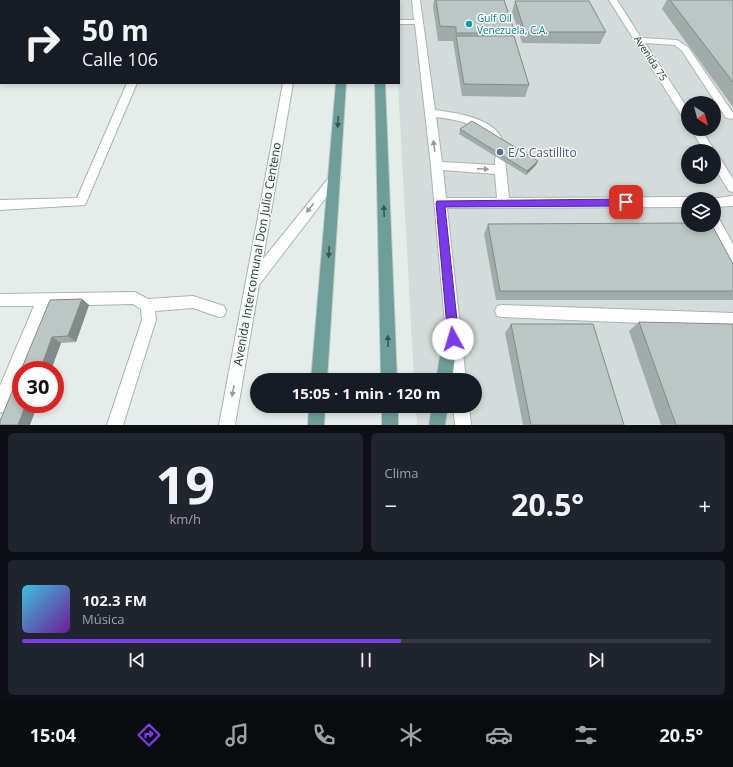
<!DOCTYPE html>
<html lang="es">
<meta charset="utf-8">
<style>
body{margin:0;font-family:"Open Sans",sans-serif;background:#20242c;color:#f1f3f6;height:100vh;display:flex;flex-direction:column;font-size:15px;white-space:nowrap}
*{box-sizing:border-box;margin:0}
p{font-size:13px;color:#9ea1a6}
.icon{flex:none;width:22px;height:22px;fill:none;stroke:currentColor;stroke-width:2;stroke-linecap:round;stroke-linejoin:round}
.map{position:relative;height:425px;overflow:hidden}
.drawer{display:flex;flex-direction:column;gap:8px;padding:8px;background:#0d0f14;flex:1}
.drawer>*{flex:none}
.hud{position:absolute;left:0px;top:0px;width:400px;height:84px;box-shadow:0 2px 6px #0003;background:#171b24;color:#f1f3f6;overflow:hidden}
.needle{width:26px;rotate:144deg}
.controls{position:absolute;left:681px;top:96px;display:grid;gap:8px}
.controls a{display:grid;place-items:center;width:40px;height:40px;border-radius:50%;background:#171b24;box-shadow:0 2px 6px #0003;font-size:20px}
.speed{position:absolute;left:12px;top:361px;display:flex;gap:8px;font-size:20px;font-weight:700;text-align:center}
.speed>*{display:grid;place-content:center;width:52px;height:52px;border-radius:50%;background:#171b24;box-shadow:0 2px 6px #0003;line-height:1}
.speed .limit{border:6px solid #d22;background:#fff;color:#111}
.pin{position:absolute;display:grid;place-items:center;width:34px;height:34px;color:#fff;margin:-17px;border-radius:8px;box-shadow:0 2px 6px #0006}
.me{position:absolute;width:44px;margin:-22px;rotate:354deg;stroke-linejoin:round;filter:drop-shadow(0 0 3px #0008)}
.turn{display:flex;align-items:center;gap:14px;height:84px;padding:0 16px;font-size:18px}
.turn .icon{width:52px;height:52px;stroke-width:2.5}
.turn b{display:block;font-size:28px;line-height:34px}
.big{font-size:30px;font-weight:700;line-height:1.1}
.drawer .widget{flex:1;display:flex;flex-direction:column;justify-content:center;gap:6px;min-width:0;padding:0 14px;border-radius:6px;background:#20242c}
.drawer .dial{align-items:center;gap:0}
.dial b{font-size:52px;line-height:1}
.song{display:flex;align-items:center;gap:12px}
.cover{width:48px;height:48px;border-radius:6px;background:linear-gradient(135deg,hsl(190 70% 55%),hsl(280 70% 35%))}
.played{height:4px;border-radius:2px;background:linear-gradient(90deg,#7c3aed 55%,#363941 55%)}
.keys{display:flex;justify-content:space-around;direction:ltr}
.heat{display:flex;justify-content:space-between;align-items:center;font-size:22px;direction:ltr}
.drawer .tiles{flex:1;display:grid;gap:8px;grid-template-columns:1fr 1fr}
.widget:last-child{grid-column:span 2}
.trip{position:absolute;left:250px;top:373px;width:232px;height:40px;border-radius:20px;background:#171b24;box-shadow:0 2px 6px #0003;font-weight:700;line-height:40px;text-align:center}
.dock{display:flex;height:64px;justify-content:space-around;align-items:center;background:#090b0e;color:#9ea1a6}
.dock .icon{width:28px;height:28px}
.dock .selected{color:#7c3aed}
.dock b{font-size:18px;color:#f1f3f6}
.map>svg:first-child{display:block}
</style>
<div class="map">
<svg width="733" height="425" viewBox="0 0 733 425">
<rect width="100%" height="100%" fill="#e5edea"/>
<path fill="#d3dcda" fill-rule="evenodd" d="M393,0H733V425H417L416,406H475V380H414L398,83H399V1ZM688,103H714V129H688ZM688,151H714V177H688ZM688,199H714V225H688Z"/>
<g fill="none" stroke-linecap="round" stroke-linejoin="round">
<g stroke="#a8b5b2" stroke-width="2">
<path id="minor" d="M160,0H168V1H160Z
M298,0H306V1H298Z
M412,0H420L435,110C456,113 489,117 501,137L500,140C491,142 485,133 478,129C465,121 451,119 436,117L442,162L495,165V159L496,156H504L505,159L509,198L688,197L692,199H688V207L447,208L466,380H450L431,166L415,24H399V20H414ZM443,170L495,174L497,198H446Z
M609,0H617L641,38L677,40L688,47L733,113V119L726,118L682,51L675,45L645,43L688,109V120L684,119Z
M0,25H1V31H0Z
M127,83H137L85,205L0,210V200L77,198Z
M283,83H293L263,259L331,175L335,174L339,175L341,178L259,285L235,425H219Z
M691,129H701L715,151L714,153V151H704Z
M714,154L718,155L733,179V192L729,191L714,167Z
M733,196V206L714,207V199H710Z
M714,215L718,217L733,244V262L728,260L710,225H714Z
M135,292L148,299L193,296L224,306L226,311L224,316L219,317L193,308L155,311L156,320L123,425H107L142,320L141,309L133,304L48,306L6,411L0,413V386L34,306H0V294Z
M502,305L733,313V327L502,317L497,316L495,311L497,306Z
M453,406H469L471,425H455Z"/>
</g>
<g stroke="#c2c9c8" stroke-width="2">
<path id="major" d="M343,0H351V1H343Z
M374,0H382V1H374Z
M336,83H346L327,380H311Z
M375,83H385L397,380H381Z
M452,319L457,321L459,326L452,380H436L445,326L447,321Z
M309,406H325L324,425H308Z
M382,406H398V425H382Z
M432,406H448L445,425H429Z"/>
</g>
<use href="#minor" fill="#fff" fill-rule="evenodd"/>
<use href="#major" fill="#6e9e98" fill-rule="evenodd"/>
</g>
<path fill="#a1aba9" d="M434,0H504L515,33L514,36L529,85L525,97L462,96L453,41H438L433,7Z
M667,0H733V107L662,9Z
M515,1L606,32L600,44L522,43L512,12Z
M460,129L538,161L536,165L526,175L459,134Z
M488,224L733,264V300H496L484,234Z
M82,299L89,305L76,342L61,343L51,370L50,300Z
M639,322L733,425H661L629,331Z
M511,324L624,425H523L505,333Z"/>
<path fill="#838b89" d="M538,161L536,165L526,175L527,171Z
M82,299L89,305L76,342L68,336Z
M52,337L61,343L51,370H40Z
M26,404H38L30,425H18Z"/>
<path fill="#bbc7c4" stroke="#838b89" d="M436,0H504L515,33H456V27L440,26Z
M670,0H733V82Z
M515,1H589L606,32H525Z
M456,36H514L529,85L464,84Z
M472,121L538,161L527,171L460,129Z
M688,223V225H712L733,264V291H500L488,224Z
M82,299L68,336L52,337L40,370H21L50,300Z
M639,322L733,324V425H676Z
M511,324H593L624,425H531Z
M21,370V404H26L18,425H0V421Z"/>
<defs><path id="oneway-solid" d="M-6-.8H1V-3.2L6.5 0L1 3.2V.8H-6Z"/></defs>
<g fill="#385552">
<use href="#oneway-solid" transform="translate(338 122) rotate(94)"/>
<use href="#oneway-solid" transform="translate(384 211) rotate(-92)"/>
<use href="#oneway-solid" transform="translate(329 252) rotate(94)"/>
<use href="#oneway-solid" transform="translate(388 341) rotate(-92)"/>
</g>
<g fill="#929e9c">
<use href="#oneway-solid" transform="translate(434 146) rotate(-98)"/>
<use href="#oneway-solid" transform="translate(483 169) rotate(3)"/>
<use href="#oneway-solid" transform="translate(310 208) rotate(129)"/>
<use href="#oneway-solid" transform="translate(233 391) rotate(100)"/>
</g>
<path fill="#7c3aed" stroke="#51269a" d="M626,199L631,202L626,206L445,207L459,339L457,343L453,345L449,343L448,339L436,203L437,201Z"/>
<circle fill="#0f9aa8" stroke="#f5f9f8" stroke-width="1.5" cx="469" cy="24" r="4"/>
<circle fill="#5c6f8a" stroke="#f5f9f8" stroke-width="1.5" cx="500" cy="152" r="4"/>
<g text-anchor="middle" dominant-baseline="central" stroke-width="3" stroke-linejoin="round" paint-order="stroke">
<g font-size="10" fill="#0d838f" stroke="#f5f9f8" text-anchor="start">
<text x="477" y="18">Gulf Oil<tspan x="477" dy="12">Venezuela, C.A.</tspan></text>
</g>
<g font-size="10" fill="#263d3a" stroke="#f5f9f8">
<text transform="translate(651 58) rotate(57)">Avenida 75</text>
</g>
<g font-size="12" fill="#4e5e75" stroke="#f5f9f8" text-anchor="start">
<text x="508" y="152">E/S Castillito</text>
</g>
<g font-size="12" fill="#263d3a" stroke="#f5f9f8">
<text transform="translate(257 254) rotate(-80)">Avenida Intercomunal Don Julio Centeno</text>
</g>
</g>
</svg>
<div class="controls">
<a><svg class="needle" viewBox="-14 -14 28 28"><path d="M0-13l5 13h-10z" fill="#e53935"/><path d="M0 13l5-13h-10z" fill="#9ea1a6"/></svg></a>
<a><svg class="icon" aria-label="sound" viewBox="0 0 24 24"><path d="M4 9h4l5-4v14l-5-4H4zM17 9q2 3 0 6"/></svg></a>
<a><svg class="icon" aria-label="layers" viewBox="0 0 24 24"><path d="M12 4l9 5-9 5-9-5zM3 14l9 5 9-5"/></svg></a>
</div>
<div class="speed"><div class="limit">30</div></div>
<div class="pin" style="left:626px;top:202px;background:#d93025"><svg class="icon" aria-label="arrive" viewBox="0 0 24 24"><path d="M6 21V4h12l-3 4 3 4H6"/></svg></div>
<svg class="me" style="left:453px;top:339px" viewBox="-20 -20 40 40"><circle r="19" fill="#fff"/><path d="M0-13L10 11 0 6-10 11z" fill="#7c3aed"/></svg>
<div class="trip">15:05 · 1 min · 120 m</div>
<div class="hud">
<div class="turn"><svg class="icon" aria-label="right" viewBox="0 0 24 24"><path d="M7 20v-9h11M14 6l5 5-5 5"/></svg><div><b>50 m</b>Calle 106</div></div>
</div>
</div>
<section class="drawer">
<div class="tiles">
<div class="widget dial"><b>19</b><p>km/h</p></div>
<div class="widget"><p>Clima</p>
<div class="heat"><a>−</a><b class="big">20.5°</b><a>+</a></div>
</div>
<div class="widget">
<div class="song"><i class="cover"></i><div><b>102.3 FM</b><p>Música</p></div></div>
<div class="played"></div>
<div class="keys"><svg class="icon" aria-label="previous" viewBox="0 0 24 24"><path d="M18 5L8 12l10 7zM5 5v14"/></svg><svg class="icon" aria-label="pause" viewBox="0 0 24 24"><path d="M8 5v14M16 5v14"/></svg><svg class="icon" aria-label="next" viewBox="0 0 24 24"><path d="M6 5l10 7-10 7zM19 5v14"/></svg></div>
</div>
</div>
</section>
<nav class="dock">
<b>15:04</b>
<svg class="icon selected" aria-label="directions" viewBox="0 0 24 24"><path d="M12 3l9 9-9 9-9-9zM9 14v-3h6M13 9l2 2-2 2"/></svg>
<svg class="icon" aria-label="music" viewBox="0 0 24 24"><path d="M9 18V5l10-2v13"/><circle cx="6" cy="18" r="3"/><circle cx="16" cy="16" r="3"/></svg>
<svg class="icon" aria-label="phone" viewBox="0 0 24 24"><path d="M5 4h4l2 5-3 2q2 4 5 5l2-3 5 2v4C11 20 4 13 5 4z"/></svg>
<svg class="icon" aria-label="climate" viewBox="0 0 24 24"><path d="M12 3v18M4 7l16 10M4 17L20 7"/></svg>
<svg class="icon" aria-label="car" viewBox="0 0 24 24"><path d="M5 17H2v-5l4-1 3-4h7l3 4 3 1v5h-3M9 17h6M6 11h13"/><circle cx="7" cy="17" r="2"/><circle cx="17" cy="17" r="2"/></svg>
<svg class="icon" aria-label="filters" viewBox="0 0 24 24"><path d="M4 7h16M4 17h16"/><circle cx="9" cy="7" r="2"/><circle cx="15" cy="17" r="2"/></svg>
<b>20.5°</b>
</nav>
